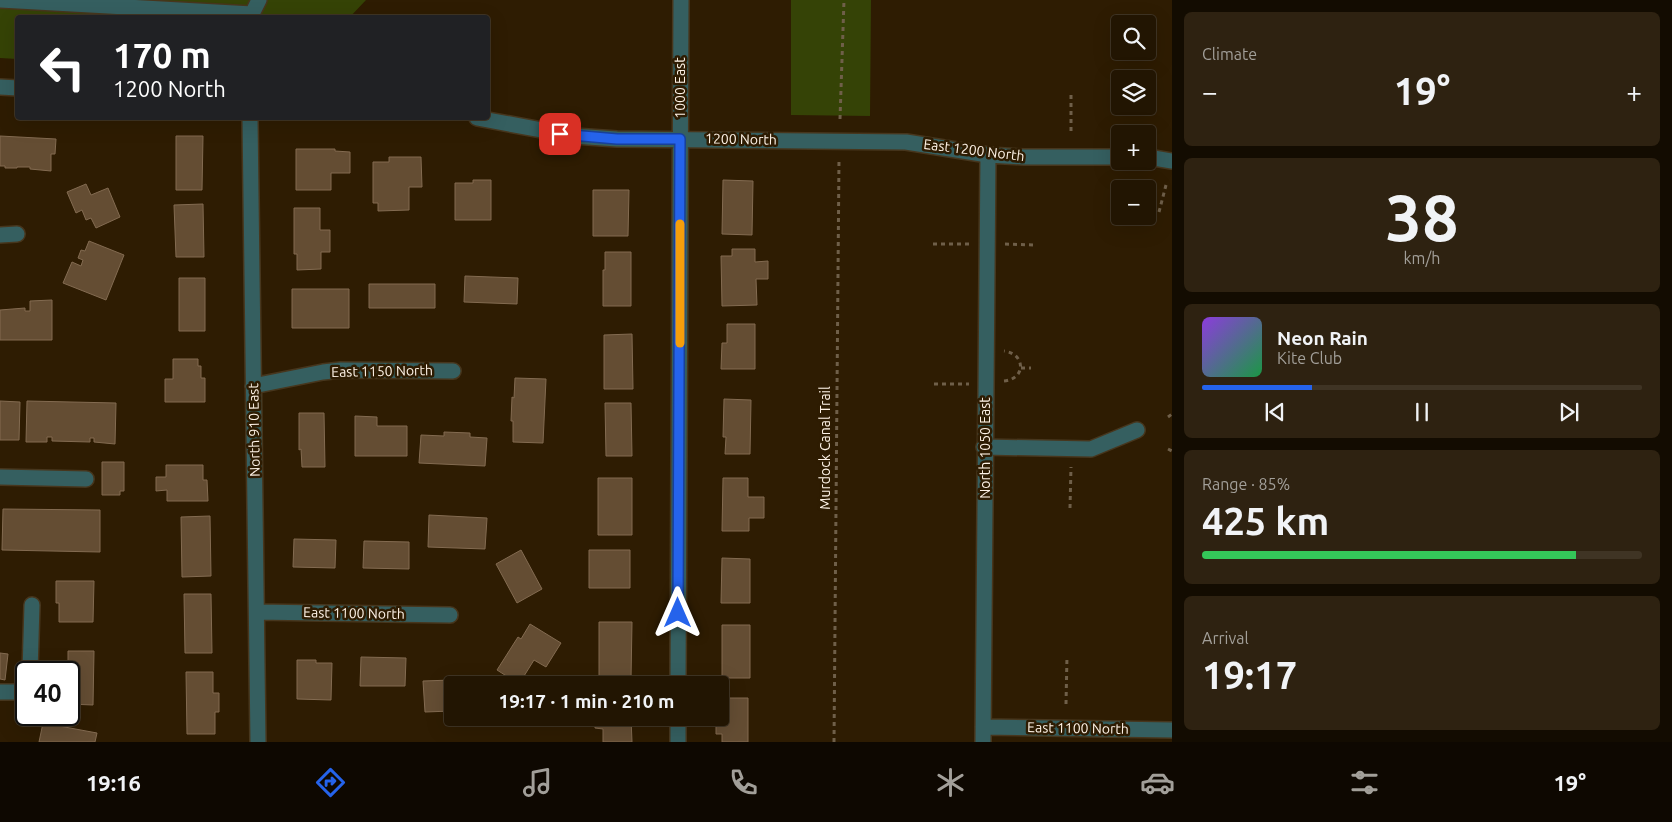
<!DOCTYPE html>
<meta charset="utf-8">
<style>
body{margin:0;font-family:Ubuntu,sans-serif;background:#2e2211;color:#f1f3f6;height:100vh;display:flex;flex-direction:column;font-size:19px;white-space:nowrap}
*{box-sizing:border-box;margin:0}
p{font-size:16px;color:#a29f99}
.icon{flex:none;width:28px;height:28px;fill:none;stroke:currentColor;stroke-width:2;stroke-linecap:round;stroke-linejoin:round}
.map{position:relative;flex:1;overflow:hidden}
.details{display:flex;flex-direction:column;gap:12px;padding:12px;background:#130c01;width:500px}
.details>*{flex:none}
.hud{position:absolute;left:15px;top:15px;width:475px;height:105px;border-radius:5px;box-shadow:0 5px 20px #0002,0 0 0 1px #3f3424;background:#202124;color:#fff;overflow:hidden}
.fabs{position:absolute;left:1111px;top:15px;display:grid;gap:10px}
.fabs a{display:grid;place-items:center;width:45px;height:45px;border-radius:5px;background:#221502;box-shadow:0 5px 20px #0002,0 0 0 1px #3f3424;font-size:25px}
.speed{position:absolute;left:15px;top:661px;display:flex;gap:10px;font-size:25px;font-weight:700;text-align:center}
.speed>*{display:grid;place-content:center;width:65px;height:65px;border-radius:50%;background:#221502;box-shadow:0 5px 20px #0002,0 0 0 1px #3f3424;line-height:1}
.speed .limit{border:2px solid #111;border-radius:8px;background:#fff;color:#111}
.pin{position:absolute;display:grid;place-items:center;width:42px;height:42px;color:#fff;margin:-21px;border-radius:10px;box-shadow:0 2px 8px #0006}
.me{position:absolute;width:55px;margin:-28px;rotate:0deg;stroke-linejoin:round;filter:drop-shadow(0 0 4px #0008)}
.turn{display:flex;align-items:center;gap:18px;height:105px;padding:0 15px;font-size:22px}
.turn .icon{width:65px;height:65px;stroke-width:2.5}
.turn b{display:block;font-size:35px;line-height:42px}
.big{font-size:38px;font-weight:700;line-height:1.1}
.details .widget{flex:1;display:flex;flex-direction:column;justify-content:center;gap:8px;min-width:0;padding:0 18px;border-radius:8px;background:#2e2211}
.details .dial{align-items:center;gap:0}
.dial b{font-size:65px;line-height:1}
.song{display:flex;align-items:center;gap:15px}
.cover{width:60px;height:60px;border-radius:8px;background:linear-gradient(135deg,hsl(270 70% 55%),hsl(140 70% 35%))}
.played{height:5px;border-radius:2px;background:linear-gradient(90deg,#2563eb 25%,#3f3424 25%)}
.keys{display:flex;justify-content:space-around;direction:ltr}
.heat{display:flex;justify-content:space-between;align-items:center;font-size:28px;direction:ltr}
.charge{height:8px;border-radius:4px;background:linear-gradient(90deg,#34c759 85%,#3f3424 0)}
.trip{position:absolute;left:444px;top:676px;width:285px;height:50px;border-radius:5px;background:#221502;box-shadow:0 5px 20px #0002,0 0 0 1px #3f3424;font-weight:700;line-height:50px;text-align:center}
.menu{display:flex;height:80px;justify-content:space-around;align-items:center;background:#0e0801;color:#a29f99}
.menu .icon{width:35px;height:35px}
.menu .current{color:#2563eb}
.menu b{font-size:22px;color:#f1f3f6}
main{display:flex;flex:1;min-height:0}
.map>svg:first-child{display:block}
</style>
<main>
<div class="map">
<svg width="1172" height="742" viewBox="0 0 1172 742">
<rect width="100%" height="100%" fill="#2e1c02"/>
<path fill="#354306" d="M0,0H366L349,18H18L17,59L0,58Z
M791,0H871L870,116L791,115Z"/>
<path fill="#644d33" stroke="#836b51" d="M0,136L56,139L55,154H51V171L30,169V167H17V168H5V166H0Z
M176,136H203L202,190H176Z
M296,149H335V151L350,152V173H331V190H296Z
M389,157H421L422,187H409V210L378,211V203H373V162H389Z
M473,180H491V220H455V183H473Z
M723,180L753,181L752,235L722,234Z
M86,184L91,195L108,188L120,217L96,228L91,218L86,220L82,210L76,213L67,192Z
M593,190H629L628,236H593Z
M203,204L204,257H176L174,205Z
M294,208H320V230H330V252H321V269L297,270V254H294Z
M89,241L124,255L106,300L63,283L72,262L81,266L83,260L78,258L81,250L85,251Z
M732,249H755V262L768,261V279H756L757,305L722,306L721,256H732Z
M605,252H631V306H603V270H605Z
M465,276L518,278L517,304L464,302Z
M179,278H205V331H179Z
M369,284H435V308H369Z
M292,289H349V328H292Z
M52,300V340H0V310L25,308V311H30V301Z
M727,324H755V369H721L722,343H727Z
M632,334L633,389H604V335Z
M173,359H198V366H201V378H205V402H165V379H173Z
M515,378L546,379L543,443L513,442V421H511L512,397L514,398Z
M724,399L751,400L750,454H725L726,437H723Z
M0,401L20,402L19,440H0Z
M27,401L116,403L115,444L94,442V438H90V442L52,441V437H47V442H26Z
M605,403H631L632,456H606Z
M299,413H324L325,467H302L301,449L299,450Z
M355,416L377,417V426H407V456H355Z
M444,432L470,433V437L487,438L485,466L419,463L421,435L444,436Z
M102,462H124V491H120V495H102Z
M166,465H203V480H207L208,501H167V490L156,491V477H166Z
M598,478H632V535H598Z
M723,478H748V497H764V518H749V531H722Z
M3,509L100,510V552L2,550Z
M429,515L487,518L485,549L428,547Z
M210,516L211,576L182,577L181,517Z
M294,539L336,540L335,568L293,567Z
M364,541L409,542V569L363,568Z
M521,550L542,589L517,603L496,564Z
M589,550H630V588H589Z
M722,558L750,559V603H721Z
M56,581H94L93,622H59V603H56Z
M184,594H211L212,653H185Z
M599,622H632L631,679H599Z
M530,624L561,643L546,667L534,660L519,684L497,670L518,637L521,639Z
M722,625H750V678H722Z
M68,651H94L93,705L69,704V672H60V665H68Z
M0,653L8,654L5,680L0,679Z
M361,657L406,658L405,686H360Z
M297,660H316V663H332L331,700L297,699Z
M186,672H213V693H219V712H215V734H187Z
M481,679V685H452V711L425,712L423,681Z
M722,698H748V742H722V734H716V718L722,716Z
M595,718H631L632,742H603V729L595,728Z
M43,723L97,733L95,742H39Z"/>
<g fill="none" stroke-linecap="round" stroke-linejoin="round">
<g stroke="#47361d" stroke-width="18">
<path id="minor" d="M0,0L252,14L259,0
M0,87L18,88
M250,118L258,742
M477,118L574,136L617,139L906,142L988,155L1024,157H1120
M1148,157L1172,161
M0,235L17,234
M253,386L323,372L341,370L453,371
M984,447L1091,449L1137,430
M0,477L86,479
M257,612L450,615
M30,672L32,605
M678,685L681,0
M0,692H23L26,690
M983,727L1172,730
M678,742V718
M983,742L988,155"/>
</g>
<path stroke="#6f5f49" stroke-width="3" stroke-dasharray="4 4" stroke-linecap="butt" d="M1071,95V132
M840,119L844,0
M1159,212L1166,185
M933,244H970
M1005,244L1035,245
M1021,368H1031
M1004,381C1026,379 1026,354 1004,351
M934,384H969
M1168,417L1172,414
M1168,449L1172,451
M1070,508L1071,467
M1066,704L1067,656
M834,742L839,158"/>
<use href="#minor" stroke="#355f60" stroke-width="15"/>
</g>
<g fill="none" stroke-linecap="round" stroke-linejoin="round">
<g stroke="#184099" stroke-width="12">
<path id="route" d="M560,134L617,139H680L678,613"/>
</g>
<use href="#route" stroke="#2563eb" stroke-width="9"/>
<path stroke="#f59e0b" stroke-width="9" d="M680,343V224"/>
</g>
<g text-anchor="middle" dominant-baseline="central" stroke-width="5" stroke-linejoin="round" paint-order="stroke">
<g font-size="14" fill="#fef3e7" stroke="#2e1c02">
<text transform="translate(680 88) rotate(-90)">1000 East</text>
<text transform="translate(741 139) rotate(1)">1200 North</text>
<text transform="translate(974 150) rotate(7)">East 1200 North</text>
<text transform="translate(382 371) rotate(-1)">East 1150 North</text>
<text transform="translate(254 430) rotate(-91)">North 910 East</text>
<text transform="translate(825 448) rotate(-90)">Murdock Canal Trail</text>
<text transform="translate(985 448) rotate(-90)">North 1050 East</text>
<text transform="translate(354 613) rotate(1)">East 1100 North</text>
<text transform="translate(1078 728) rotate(1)">East 1100 North</text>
</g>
</g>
</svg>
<div class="fabs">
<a><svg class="icon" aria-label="search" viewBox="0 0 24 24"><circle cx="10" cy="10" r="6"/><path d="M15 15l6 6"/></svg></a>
<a><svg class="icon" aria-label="layers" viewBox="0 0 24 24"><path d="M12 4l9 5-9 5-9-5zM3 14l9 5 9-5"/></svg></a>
<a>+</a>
<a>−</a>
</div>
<div class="speed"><div class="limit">40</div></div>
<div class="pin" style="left:560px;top:134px;background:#d93025"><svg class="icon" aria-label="arrive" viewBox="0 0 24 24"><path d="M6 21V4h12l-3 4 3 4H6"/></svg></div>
<svg class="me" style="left:678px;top:613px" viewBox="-20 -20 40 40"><path d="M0-17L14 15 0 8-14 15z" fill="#2563eb" stroke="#fff" stroke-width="4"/></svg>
<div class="trip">19:17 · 1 min · 210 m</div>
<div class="hud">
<div class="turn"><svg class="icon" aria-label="left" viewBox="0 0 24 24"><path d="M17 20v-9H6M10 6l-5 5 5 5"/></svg><div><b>170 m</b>1200 North</div></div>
</div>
</div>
<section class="details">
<div class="widget"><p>Climate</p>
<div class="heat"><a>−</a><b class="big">19°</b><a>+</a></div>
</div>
<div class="widget dial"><b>38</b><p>km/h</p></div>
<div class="widget">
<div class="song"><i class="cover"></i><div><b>Neon Rain</b><p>Kite Club</p></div></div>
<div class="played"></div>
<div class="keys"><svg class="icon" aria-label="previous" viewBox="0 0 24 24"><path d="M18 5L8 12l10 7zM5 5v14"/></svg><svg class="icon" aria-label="pause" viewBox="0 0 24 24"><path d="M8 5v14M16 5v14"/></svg><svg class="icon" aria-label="next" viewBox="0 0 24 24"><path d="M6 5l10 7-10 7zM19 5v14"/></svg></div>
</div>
<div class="widget"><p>Range · 85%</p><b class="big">425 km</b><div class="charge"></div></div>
<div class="widget"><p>Arrival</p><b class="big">19:17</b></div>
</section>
</main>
<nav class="menu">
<b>19:16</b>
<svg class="icon current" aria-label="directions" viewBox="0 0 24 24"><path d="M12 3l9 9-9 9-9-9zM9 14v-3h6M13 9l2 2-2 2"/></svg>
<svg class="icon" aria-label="music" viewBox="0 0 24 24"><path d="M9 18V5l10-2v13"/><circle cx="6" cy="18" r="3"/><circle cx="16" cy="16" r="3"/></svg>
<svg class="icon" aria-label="phone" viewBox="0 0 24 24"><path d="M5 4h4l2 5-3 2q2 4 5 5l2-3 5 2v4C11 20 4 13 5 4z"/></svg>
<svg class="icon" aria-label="climate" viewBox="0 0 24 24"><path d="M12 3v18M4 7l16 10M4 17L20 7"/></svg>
<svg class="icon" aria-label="car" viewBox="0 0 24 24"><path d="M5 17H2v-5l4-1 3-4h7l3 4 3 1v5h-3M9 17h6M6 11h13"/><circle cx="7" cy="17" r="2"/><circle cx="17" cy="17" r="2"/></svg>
<svg class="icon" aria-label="filters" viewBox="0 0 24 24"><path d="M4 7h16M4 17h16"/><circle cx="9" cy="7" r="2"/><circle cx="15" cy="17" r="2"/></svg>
<b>19°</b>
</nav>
